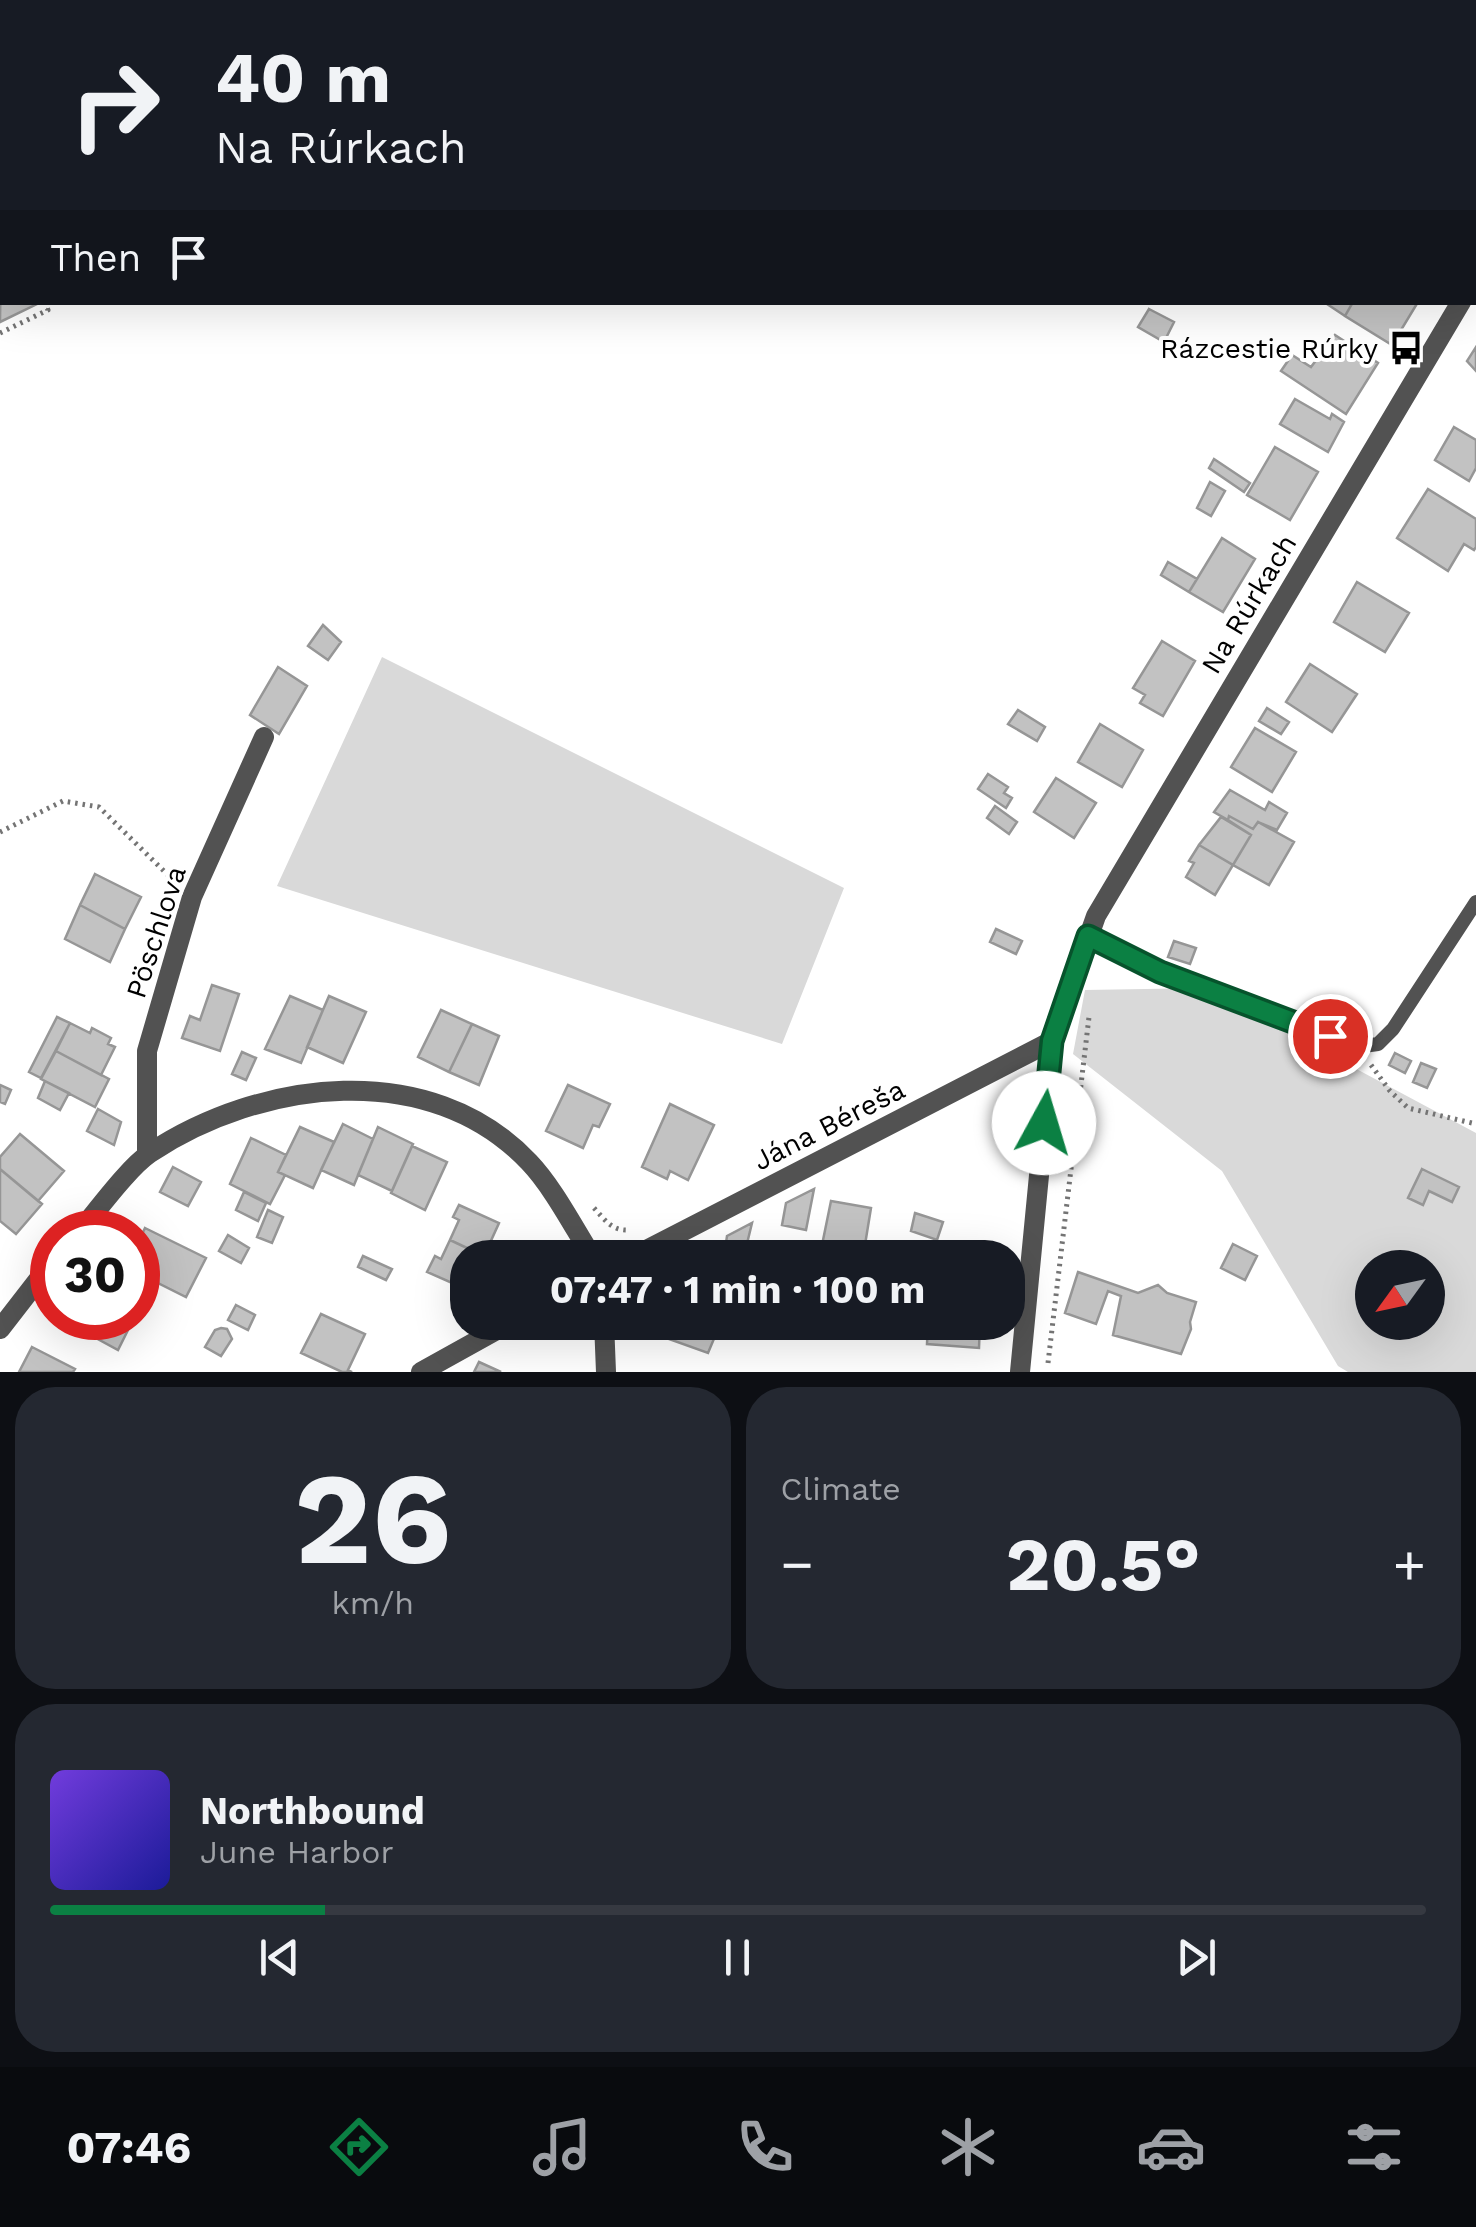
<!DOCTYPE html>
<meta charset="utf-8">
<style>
body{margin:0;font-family:"Work Sans",sans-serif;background:#242831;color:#f1f3f6;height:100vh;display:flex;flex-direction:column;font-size:38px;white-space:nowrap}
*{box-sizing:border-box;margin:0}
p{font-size:32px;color:#9ea1a6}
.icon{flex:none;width:55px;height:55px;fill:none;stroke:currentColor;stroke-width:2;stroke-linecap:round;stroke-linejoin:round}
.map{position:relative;height:1372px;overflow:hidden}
.side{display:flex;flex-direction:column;gap:15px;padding:15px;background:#0d0f14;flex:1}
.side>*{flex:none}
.hud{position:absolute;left:0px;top:0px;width:1478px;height:305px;box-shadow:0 10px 40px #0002;background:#171b24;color:#f1f3f6;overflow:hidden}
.needle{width:65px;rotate:237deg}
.buttons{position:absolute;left:1355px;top:1250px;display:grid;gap:20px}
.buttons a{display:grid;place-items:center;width:90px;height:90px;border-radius:50%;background:#171b24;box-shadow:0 10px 40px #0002;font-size:50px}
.speed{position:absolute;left:30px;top:1210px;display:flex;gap:20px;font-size:50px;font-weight:700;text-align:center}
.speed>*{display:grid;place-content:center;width:130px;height:130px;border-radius:50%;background:#171b24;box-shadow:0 10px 40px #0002;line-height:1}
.speed .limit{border:15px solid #d22;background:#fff;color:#111}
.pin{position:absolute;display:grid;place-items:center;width:85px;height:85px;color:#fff;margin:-42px;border:5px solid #fff;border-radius:50%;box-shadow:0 2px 10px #0007}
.me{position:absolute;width:110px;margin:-55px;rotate:6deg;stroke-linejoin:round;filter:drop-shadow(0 0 8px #0008)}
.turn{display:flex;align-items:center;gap:35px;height:210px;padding:0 50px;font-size:45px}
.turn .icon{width:130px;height:130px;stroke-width:2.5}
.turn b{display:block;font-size:70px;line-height:85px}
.then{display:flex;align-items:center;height:95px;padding:0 50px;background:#0003;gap:20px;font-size:38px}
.big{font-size:75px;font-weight:700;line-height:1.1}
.side .tile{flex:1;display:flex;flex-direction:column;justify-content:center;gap:15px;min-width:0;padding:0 35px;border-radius:40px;background:#242831}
.side .dial{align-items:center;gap:0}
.dial b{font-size:130px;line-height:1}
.song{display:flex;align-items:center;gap:30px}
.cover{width:120px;height:120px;border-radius:15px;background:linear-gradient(135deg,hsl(260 70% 55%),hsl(240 70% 35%))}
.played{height:10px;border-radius:5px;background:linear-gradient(90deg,#0b8043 20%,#363941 20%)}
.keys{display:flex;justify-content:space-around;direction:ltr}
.heat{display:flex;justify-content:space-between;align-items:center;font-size:55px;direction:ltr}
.side .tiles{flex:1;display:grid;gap:15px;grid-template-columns:1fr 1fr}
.tile:last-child{grid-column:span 2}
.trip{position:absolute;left:450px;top:1240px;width:575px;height:100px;border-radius:40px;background:#171b24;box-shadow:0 10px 40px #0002;font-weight:700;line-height:100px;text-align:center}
.menu{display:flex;height:160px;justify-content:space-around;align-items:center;background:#090b0e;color:#9ea1a6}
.menu .icon{width:70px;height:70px}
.menu .on{color:#0b8043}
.menu b{font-size:45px;color:#f1f3f6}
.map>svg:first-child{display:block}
</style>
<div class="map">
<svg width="1476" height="1372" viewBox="0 0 1476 1372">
<rect width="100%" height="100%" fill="#fff"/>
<path fill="#d9d9d9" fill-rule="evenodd" d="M475,0H697L476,2Z
M382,657L844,888L782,1044L277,886Z
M1205,988L1476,1133V1372H1348L1338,1366L1222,1171L1073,1054L1085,990ZM1372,1268H1428V1322H1372Z"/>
<path fill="#c2c2c2" stroke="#969696" stroke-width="2.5" d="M26,0H214L215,2H28Z
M214,0H337L332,2Z
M2,180V302L37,304L0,322Z
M1324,302H1353L1345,316Z
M1353,302H1418L1392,345L1345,316Z
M1149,309L1174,322L1164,342L1138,327Z
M1335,335L1378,363L1346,414L1281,371L1292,355L1311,367Z
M1476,347V371L1467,361Z
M1295,399L1330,419L1332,414L1344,422L1328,452L1280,424Z
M1454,427L1476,440V468L1469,481L1435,460Z
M1275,447L1318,472L1290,520L1247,495Z
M1214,459L1250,483L1244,492L1209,468Z
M1210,482L1225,491L1211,516L1197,508Z
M1428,489L1476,519V547L1474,550L1464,544L1448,571L1397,538Z
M1222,538L1255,559L1223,612L1189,592Z
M1168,562L1197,579L1189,592L1161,575Z
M1357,582L1409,613L1385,652L1334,622Z
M323,625L341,642L328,660L308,646Z
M1162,641L1195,661L1163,716L1140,703L1145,695L1133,688Z
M1310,664L1357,694L1332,732L1286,702Z
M278,667L307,686L279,734L250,715Z
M1267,708L1289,722L1281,734L1259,721Z
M1018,710L1045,727L1037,741L1008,724Z
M1100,724L1143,750L1122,787L1078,762Z
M1255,728L1296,752L1272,792L1231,767Z
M988,774L1008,787L1004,793L1012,798L1006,808L978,789Z
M1056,778L1096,803L1074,838L1034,812Z
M1230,790L1265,810L1269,802L1287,813L1277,830L1258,822L1253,829L1229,816L1228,820L1214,812Z
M995,806L1017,822L1009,834L987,818Z
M1229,816L1253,829L1258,822L1294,842L1269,885L1233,865L1251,835L1228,820Z
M1221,817L1251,835L1233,865L1199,845Z
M1199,845L1233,865L1215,895L1186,877L1194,863L1189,861Z
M95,874L141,897L125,929L80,905Z
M80,905L125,929L110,962L65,939Z
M996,929L1022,941L1016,954L990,942Z
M1174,941L1196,948L1190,964L1168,957Z
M212,985L239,994L220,1051L182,1038L190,1016L200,1020Z
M290,996L323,1010L301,1063L265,1049Z
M329,996L366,1012L343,1063L307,1047Z
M441,1010L472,1024L449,1072L418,1057Z
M57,1017L70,1023L41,1078L29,1072Z
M70,1023L90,1033L92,1028L111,1038L108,1044L115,1047L101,1075L56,1051Z
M472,1024L499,1036L479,1085L449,1072Z
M56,1051L109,1079L95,1107L41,1079Z
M242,1052L256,1058L246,1080L232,1074Z
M1395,1053L1411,1061L1405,1073L1389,1065Z
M1421,1063L1436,1069L1427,1088L1413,1082Z
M45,1081L69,1093L60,1110L38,1098Z
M0,1085L11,1090L5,1104L0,1102Z
M568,1085L610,1104L599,1127L593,1125L583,1148L546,1131Z
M1070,1099L1077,1100L1075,1120H1068Z
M670,1104L714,1125L688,1180L670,1171L667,1179L642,1167Z
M98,1109L121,1122L114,1145L87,1131Z
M343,1124L373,1139L354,1185L321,1170Z
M300,1127L334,1142L313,1188L278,1172Z
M378,1127L413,1144L392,1191L358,1175Z
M20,1134L64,1171L38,1201L0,1169V1157Z
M251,1138L286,1155L278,1172L285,1175L270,1204L230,1184Z
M412,1146L447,1162L425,1210L391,1193Z
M173,1167L201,1182L188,1206L160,1192Z
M0,1169L42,1204L16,1234L0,1221Z
M1422,1169L1459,1187L1452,1202L1429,1191L1423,1205L1408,1198Z
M814,1189L806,1230L782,1225L786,1203Z
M244,1192L266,1203L258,1221L236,1210Z
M831,1201L871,1208L863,1257L821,1250Z
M459,1205L499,1223L484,1256L450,1240L459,1220L453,1217Z
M268,1210L283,1217L272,1243L257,1237Z
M915,1213L943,1222L937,1240L911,1231Z
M752,1223L744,1256L725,1250L727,1236Z
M145,1228L206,1258L186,1297L138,1273V1243Z
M228,1235L249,1248L241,1263L219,1251Z
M450,1240L484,1256L468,1258V1290L427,1272L435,1256L441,1259Z
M1233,1244L1257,1256L1245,1280L1221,1268Z
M721,1249L725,1250L750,1258H719Z
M363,1256L392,1269L386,1280L358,1267Z
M1078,1272L1138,1293L1158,1285L1167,1293L1196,1302L1190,1322L1191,1329L1181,1354L1113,1335L1121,1296L1108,1291L1096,1324L1065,1313Z
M236,1305L255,1315L248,1330L228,1320Z
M321,1314L365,1334L348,1370L352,1372H342L301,1353Z
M59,1318H134L118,1350Z
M660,1322H721L708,1353L655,1334Z
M928,1322H980L979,1348L927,1344Z
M221,1328L227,1329L232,1339L221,1356L205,1347L215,1330Z
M32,1347L75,1369L73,1372H19Z
M479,1362L501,1372H474Z"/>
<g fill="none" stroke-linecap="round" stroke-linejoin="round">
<path stroke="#747474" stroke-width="5" stroke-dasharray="2.5 5" stroke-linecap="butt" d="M417,0L418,2
M0,138L2,144
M0,169L2,168
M0,333L48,310L45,302
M0,832L63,801L99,807L174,881
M1371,1065L1390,1091L1408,1108L1476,1124
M594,1208C605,1220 612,1231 629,1230
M532,1329L543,1322
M1048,1363L1089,1017"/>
<path stroke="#525252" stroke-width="14" d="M1276,0L1278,2
M0,57L2,62
M1475,160L1476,161
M1475,222H1476
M1089,937L1160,972L1356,1047L1378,1044L1393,1029L1476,902"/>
<path stroke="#525252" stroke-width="20" d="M1475,280L1476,279
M147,1155V1051L192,897L264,737
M79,1232C97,1211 128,1168 150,1153C260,1080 430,1057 529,1162C553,1187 574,1228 593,1258
M631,1258L1052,1041
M604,1322L606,1372
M0,1329L52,1262
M421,1372L511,1322
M1020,1372L1052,1041L1096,916L1461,302"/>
</g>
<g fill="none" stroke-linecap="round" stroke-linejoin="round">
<g stroke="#07532c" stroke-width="25">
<path id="route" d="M1044,1123L1052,1041L1088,936L1160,972L1330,1036"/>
</g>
<use href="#route" stroke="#0b8043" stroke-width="18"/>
</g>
<defs>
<g id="bus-bare" transform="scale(2.7)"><path d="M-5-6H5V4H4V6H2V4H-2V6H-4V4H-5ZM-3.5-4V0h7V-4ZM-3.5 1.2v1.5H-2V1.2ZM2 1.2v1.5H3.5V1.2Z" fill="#000" stroke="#fff" stroke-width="2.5" paint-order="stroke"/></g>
</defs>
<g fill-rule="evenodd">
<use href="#bus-bare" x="1406" y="348"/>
</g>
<g text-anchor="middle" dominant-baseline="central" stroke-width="8" stroke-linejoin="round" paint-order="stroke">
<g font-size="28" fill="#000" stroke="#fff" text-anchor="end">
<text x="1378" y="348">Rázcestie Rúrky</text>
</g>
<g font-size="28" fill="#000" stroke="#fff">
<text transform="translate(1249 604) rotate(-59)">Na Rúrkach</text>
<text transform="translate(156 932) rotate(-72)">Pöschlova</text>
<text transform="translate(829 1125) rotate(-27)">Jána Béreša</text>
</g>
</g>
</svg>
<div class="buttons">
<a><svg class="needle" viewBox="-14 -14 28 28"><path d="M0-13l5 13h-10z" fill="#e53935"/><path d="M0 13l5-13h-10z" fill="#9ea1a6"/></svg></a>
</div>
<div class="speed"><div class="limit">30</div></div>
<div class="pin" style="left:1330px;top:1036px;background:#d93025"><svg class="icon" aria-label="arrive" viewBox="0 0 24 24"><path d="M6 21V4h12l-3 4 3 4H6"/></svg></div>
<svg class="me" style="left:1044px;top:1123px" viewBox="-20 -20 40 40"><circle r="19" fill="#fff"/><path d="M0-13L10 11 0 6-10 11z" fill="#0b8043"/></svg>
<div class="trip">07:47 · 1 min · 100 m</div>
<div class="hud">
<div class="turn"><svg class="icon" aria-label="right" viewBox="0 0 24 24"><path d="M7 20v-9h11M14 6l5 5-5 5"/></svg><div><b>40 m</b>Na Rúrkach</div></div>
<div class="then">Then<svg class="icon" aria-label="arrive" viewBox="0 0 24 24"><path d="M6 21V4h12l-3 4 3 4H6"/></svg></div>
</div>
</div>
<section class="side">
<div class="tiles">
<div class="tile dial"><b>26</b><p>km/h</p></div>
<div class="tile"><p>Climate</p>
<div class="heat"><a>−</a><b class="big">20.5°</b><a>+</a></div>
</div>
<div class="tile">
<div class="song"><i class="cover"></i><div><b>Northbound</b><p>June Harbor</p></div></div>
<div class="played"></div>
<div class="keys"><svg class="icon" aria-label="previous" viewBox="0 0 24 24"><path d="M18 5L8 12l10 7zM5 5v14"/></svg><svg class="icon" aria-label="pause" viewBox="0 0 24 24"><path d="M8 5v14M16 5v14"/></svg><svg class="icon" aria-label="next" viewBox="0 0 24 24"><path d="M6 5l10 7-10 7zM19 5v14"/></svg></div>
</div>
</div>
</section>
<nav class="menu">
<b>07:46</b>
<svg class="icon on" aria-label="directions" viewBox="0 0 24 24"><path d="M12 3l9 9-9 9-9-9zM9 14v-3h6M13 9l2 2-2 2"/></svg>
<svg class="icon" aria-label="music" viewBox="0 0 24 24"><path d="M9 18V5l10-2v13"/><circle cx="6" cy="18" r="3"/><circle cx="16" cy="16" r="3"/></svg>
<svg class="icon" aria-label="phone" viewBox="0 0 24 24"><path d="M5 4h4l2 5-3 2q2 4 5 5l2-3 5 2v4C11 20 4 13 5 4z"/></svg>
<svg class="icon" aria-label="climate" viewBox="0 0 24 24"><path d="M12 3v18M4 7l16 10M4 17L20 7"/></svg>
<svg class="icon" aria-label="car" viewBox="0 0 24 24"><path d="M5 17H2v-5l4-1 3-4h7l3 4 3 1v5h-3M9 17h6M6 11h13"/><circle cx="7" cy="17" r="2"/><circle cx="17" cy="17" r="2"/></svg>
<svg class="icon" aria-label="filters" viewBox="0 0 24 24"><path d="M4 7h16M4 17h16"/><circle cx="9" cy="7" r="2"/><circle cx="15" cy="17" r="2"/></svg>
</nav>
